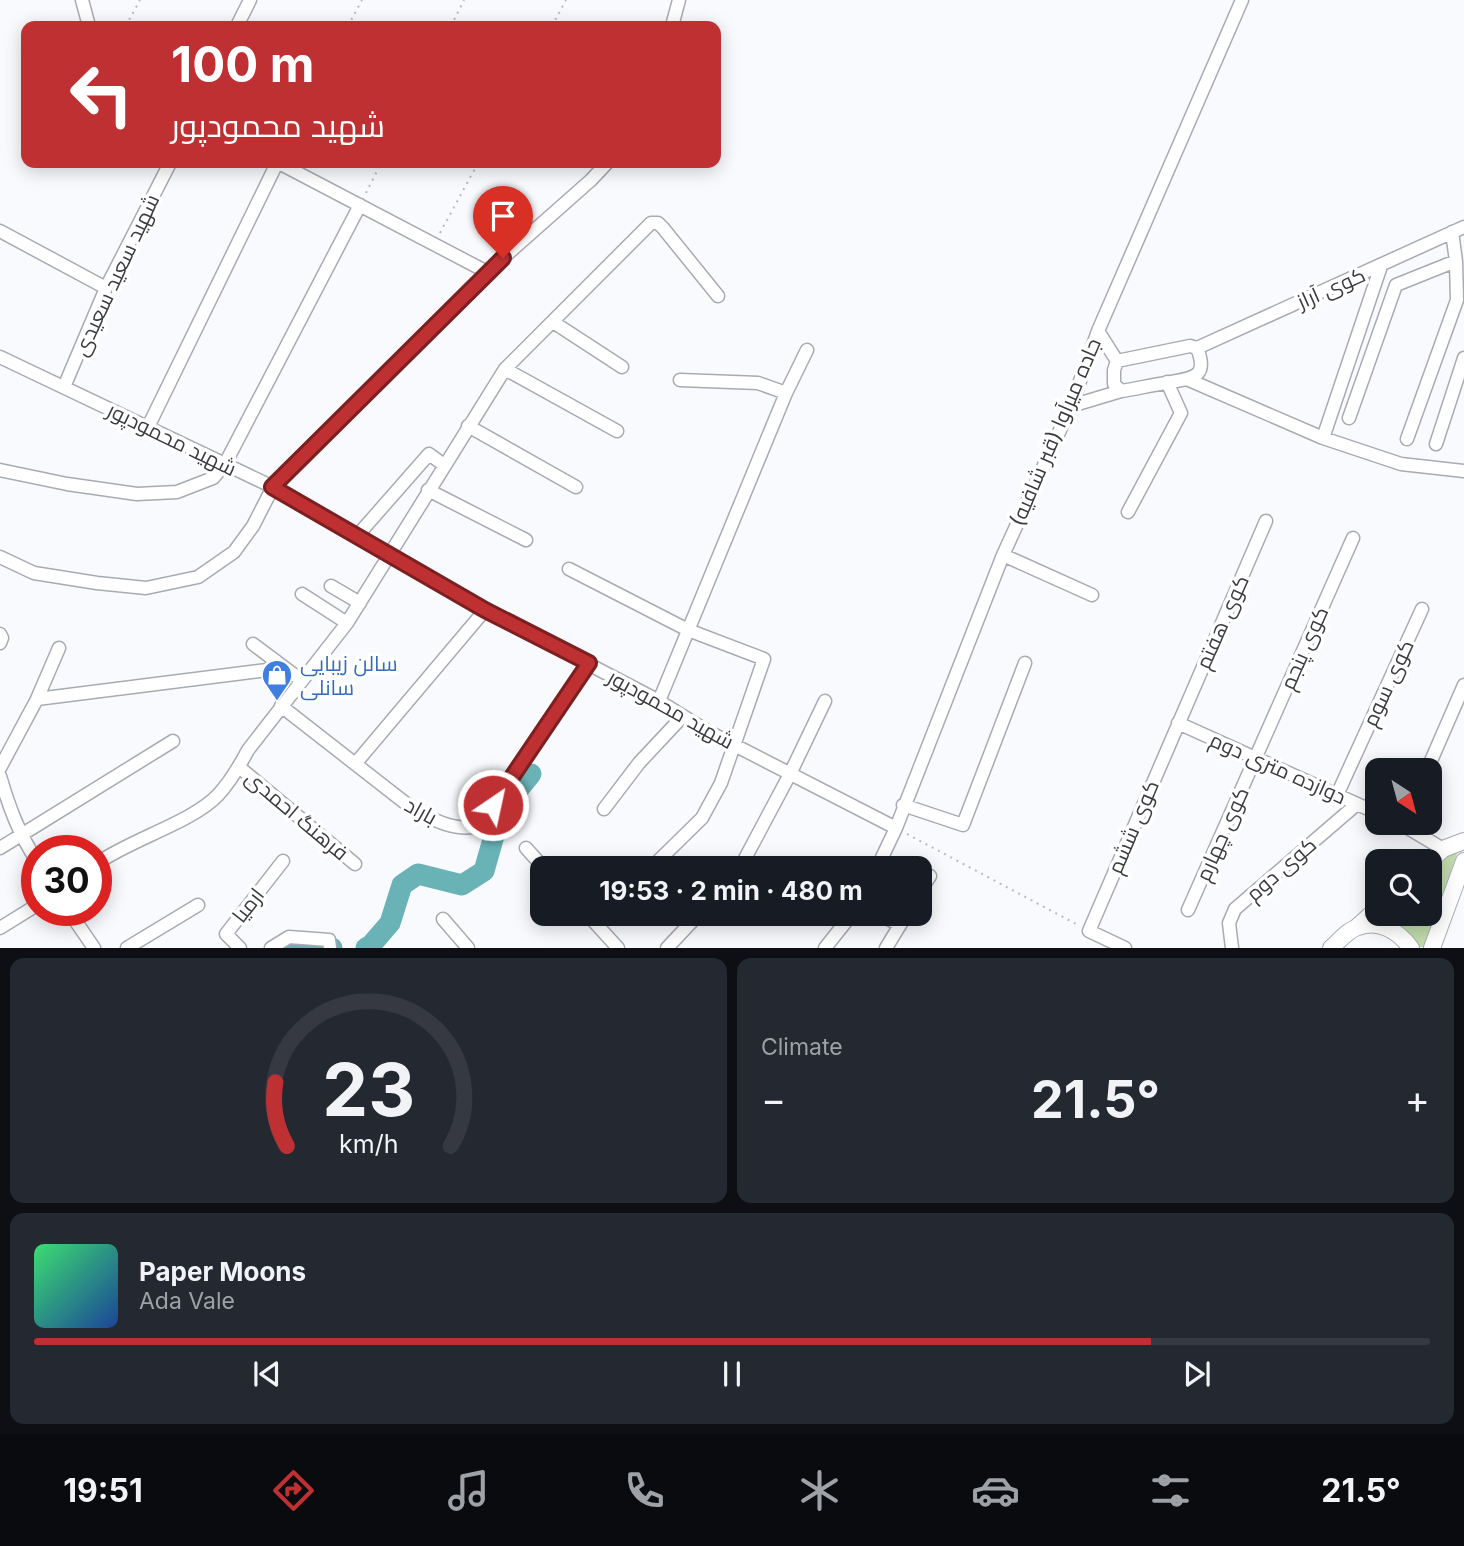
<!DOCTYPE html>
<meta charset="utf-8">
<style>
body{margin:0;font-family:Inter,Cairo,sans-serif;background:#242831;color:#f1f3f6;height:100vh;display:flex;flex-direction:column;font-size:26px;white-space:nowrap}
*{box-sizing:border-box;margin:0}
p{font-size:23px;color:#9ea1a6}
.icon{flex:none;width:38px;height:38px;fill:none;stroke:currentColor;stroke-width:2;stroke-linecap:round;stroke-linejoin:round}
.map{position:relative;height:948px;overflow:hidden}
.sheet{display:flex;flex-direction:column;gap:10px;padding:10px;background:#0d0f14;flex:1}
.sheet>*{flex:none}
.hud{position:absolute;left:21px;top:21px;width:700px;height:147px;border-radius:14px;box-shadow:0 4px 18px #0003;background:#bf3033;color:#fff;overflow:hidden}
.needle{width:46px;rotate:144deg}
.tools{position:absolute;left:1365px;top:758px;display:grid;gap:14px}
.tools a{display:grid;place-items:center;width:77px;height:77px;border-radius:14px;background:#171b24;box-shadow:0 4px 18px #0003;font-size:35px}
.speed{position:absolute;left:21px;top:835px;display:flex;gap:14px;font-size:35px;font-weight:700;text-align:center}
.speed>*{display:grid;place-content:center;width:91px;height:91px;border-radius:50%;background:#171b24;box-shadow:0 4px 18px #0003;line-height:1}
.speed .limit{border:10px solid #d22;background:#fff;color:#111}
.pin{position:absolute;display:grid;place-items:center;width:60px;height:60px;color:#fff;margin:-72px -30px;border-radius:50% 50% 50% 0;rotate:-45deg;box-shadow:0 0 7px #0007}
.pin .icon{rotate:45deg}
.me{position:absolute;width:77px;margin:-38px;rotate:34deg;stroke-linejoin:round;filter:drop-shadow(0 0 5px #0008)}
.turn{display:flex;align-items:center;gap:24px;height:147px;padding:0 35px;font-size:32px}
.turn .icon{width:91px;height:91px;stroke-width:2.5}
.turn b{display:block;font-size:49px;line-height:60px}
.big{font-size:52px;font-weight:700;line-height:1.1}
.sheet .card{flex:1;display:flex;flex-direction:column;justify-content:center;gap:10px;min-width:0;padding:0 24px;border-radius:14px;background:#242831}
.sheet .dial{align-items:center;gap:0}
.dial svg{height:182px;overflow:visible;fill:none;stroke:#363941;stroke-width:7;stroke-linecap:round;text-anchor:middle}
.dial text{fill:#f1f3f6;stroke:none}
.song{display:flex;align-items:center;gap:21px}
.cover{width:84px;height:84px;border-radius:10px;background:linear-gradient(135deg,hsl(140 70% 55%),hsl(220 70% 35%))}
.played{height:7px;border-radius:4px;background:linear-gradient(90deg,#bf3033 80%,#363941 80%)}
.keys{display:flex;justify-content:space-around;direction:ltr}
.heat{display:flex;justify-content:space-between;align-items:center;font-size:38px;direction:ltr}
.sheet .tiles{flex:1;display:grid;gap:10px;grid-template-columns:1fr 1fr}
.card:last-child{grid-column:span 2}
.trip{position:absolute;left:530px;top:856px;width:402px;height:70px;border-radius:14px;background:#171b24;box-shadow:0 4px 18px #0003;font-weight:700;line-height:70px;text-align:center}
.menu{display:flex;height:112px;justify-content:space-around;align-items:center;background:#090b0e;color:#9ea1a6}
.menu .icon{width:49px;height:49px}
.menu .active{color:#bf3033}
.menu b{font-size:32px;color:#f1f3f6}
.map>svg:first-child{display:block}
</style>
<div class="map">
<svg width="1464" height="948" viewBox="0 0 1464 948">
<rect width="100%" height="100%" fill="#f9fafe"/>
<path fill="#bfdaab" d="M1458,851L1424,947H1416L1397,924L1380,914H1430V870L1450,852Z"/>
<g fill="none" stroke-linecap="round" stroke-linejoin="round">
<path stroke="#69b2b6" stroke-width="21" d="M283,948L315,943L332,948
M366,948L371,945L390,923L402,885L418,874L462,885L484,871L501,811L531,774"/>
<g stroke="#a7abb2" stroke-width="15">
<path id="minor" d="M82,0L89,26
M237,26L250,0
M672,26L679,0
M279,163L487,272
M0,231L106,288
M553,322L622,367
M1098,331L1117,361
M1190,346L1197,348C1210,380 1189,378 1166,383C1151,385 1136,389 1121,391L1114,384V370L1117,361Z
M1197,348L1464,227
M0,357L273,487L485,610L659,701L709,732L896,828
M505,369L617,431
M680,380L758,383L786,393
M1189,380L1323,438L1401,464L1464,471
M64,387L106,288L170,163
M1071,406L1121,391
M1349,418L1396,285L1456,261L1452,232
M468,426L576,487
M148,427L277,163
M1323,438L1381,266
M1407,439L1457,300L1456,261
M1436,444L1464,358
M0,470L67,484L137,494L177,492L213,478L225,464L360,205
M428,490L526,540
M1128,512L1181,413L1167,382
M357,536L429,454L444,465
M1003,555L1092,595
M0,557L34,573L97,583L146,588L198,577L234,552L253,526L273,487L487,272L591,180L607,163
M569,569L688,630L764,659L721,783L702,818L651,868
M331,586L360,603
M302,594L347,623
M0,634L2,638L0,643
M253,644L301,680
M37,699L259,671L267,670L276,661
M659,701L786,393L807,350
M281,706L413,809C433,820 456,832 479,826L589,663
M1178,723L1377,813
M355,764L485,610
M239,767L355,864
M0,768L37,699L59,648
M1427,770L1464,685
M0,776C9,807 19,834 37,861
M1337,795L1422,609
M903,805L963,825L1025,663
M604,809L639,763L683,716
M1398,822L1443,849
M0,848L173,741
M526,848L544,868
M96,864C131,839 191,823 218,795C230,782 240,765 248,750L347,623L505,369L651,223H658L663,228L718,296
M740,868L790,774L825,701
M877,868L896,828L1003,555L1071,406L1098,331L1242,0
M920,891L930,876
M68,910L94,948
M1188,910L1353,538
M587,914L618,948
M879,914L900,925L907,914
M443,919L468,948
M0,928L37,905
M127,948L198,905
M240,948L226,934L283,861
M271,948L289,937L329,940L330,948
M667,948L699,914
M825,948L852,914
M886,948L900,925
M1125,948L1089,931L1266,521
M1232,948L1229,923L1235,909L1357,804"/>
</g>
<g stroke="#a7abb2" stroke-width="18">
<path id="major" d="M1430,861L1443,849L1464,841
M1357,927L1377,909
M1331,948C1339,941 1348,930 1358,927C1379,919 1398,931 1411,948
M1432,948L1464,861"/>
</g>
<path stroke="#b9babe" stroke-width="2" stroke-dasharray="2 5" stroke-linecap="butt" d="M126,26L140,0
M348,26L362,0
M451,26L464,0
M552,26L566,0
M366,193L381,163
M440,233L478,163
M907,834L1078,925"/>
<use href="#minor" stroke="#fff" stroke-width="12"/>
<use href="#major" stroke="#fff" stroke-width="16"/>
</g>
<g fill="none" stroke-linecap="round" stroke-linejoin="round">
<g stroke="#7c1f21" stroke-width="18">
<path id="route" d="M493,805L589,663L485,610L272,487L503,258"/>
</g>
<use href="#route" stroke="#bf3033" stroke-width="12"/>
</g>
<defs>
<g id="shop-pin" transform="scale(1.575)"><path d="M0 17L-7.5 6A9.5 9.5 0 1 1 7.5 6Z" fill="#3f7fe0" stroke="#fff"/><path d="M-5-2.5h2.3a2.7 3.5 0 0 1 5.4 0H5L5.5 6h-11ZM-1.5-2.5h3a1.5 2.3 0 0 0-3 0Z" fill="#fff"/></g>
</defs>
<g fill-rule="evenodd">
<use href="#shop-pin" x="277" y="675"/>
</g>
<g text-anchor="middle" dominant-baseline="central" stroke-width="7" stroke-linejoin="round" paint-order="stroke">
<g font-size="21" fill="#3b3c40" stroke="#fff">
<text transform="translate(116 275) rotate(-65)">شهید سعید سعیدی</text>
<text transform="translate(1331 288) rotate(-24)">کوی آراز</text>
<text transform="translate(1055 432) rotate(-67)">جاده میرآوا (قبر شافیه)</text>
<text transform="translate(172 439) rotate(26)">شهید محمودپور</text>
<text transform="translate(1222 622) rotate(-66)">کوی هفتم</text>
<text transform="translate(1304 648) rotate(-66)">کوی پنجم</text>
<text transform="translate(1388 683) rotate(-65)">کوی سوم</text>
<text transform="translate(671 709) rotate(29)">شهید محمودپور</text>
<text transform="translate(1278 768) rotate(24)">دوازده متری دوم</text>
<text transform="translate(421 811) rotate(29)">باراد</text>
<text transform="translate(297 815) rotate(40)">فرهنگ احمدی</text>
<text transform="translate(1133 827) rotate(-67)">کوی ششم</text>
<text transform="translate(1222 834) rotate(-66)">کوی چهارم</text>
<text transform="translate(1281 869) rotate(-41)">کوی دوم</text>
<text transform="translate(248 905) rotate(-52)">ارمیا</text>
</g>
<g font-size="21" fill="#366cbe" stroke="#fff" text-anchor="start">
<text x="300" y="663">سالن زیبایی<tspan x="300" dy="24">سانلی</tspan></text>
</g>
</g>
</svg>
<div class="tools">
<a><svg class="needle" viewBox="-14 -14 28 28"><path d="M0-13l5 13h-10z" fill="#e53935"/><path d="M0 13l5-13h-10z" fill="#9ea1a6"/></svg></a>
<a><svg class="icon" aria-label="search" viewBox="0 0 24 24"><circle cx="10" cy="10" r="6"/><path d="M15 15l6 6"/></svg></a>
</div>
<div class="speed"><div class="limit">30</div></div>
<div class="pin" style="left:503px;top:258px;background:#d93025"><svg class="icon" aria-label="arrive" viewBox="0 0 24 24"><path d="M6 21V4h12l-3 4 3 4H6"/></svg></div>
<svg class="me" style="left:493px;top:805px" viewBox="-20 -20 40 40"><circle r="17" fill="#bf3033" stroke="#fff" stroke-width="3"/><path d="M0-11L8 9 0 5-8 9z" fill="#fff"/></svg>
<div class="trip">19:53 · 2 min · 480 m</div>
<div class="hud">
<div class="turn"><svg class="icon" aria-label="left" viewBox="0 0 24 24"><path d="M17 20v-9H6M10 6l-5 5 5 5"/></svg><div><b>100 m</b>شهید محمودپور</div></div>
</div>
</div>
<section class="sheet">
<div class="tiles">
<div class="card dial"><svg viewBox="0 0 100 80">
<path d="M14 69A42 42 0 1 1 86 69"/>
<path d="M14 69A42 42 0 0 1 9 41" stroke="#bf3033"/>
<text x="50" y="56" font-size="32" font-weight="700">23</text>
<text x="50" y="72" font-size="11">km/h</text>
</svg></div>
<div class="card"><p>Climate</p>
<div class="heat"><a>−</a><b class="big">21.5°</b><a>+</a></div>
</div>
<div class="card">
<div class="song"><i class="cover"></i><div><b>Paper Moons</b><p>Ada Vale</p></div></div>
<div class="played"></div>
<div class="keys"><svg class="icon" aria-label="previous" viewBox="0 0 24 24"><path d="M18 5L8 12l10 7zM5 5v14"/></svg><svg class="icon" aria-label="pause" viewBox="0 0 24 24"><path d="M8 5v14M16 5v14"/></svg><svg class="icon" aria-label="next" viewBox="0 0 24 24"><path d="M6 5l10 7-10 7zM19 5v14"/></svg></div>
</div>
</div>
</section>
<nav class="menu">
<b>19:51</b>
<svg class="icon active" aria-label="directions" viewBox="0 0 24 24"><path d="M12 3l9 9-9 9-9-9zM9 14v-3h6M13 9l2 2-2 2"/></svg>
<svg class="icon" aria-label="music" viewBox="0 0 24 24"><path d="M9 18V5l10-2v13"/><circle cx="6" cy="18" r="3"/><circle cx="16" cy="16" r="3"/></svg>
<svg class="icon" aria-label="phone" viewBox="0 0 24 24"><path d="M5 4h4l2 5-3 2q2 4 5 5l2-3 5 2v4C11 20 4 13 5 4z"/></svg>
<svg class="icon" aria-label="climate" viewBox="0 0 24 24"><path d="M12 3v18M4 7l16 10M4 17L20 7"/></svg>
<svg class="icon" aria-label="car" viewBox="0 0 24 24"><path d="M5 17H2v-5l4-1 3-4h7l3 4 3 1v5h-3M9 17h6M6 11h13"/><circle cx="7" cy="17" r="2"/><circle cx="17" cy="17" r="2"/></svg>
<svg class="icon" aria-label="filters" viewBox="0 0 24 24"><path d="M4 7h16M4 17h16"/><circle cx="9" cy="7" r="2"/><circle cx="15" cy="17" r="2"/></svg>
<b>21.5°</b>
</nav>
